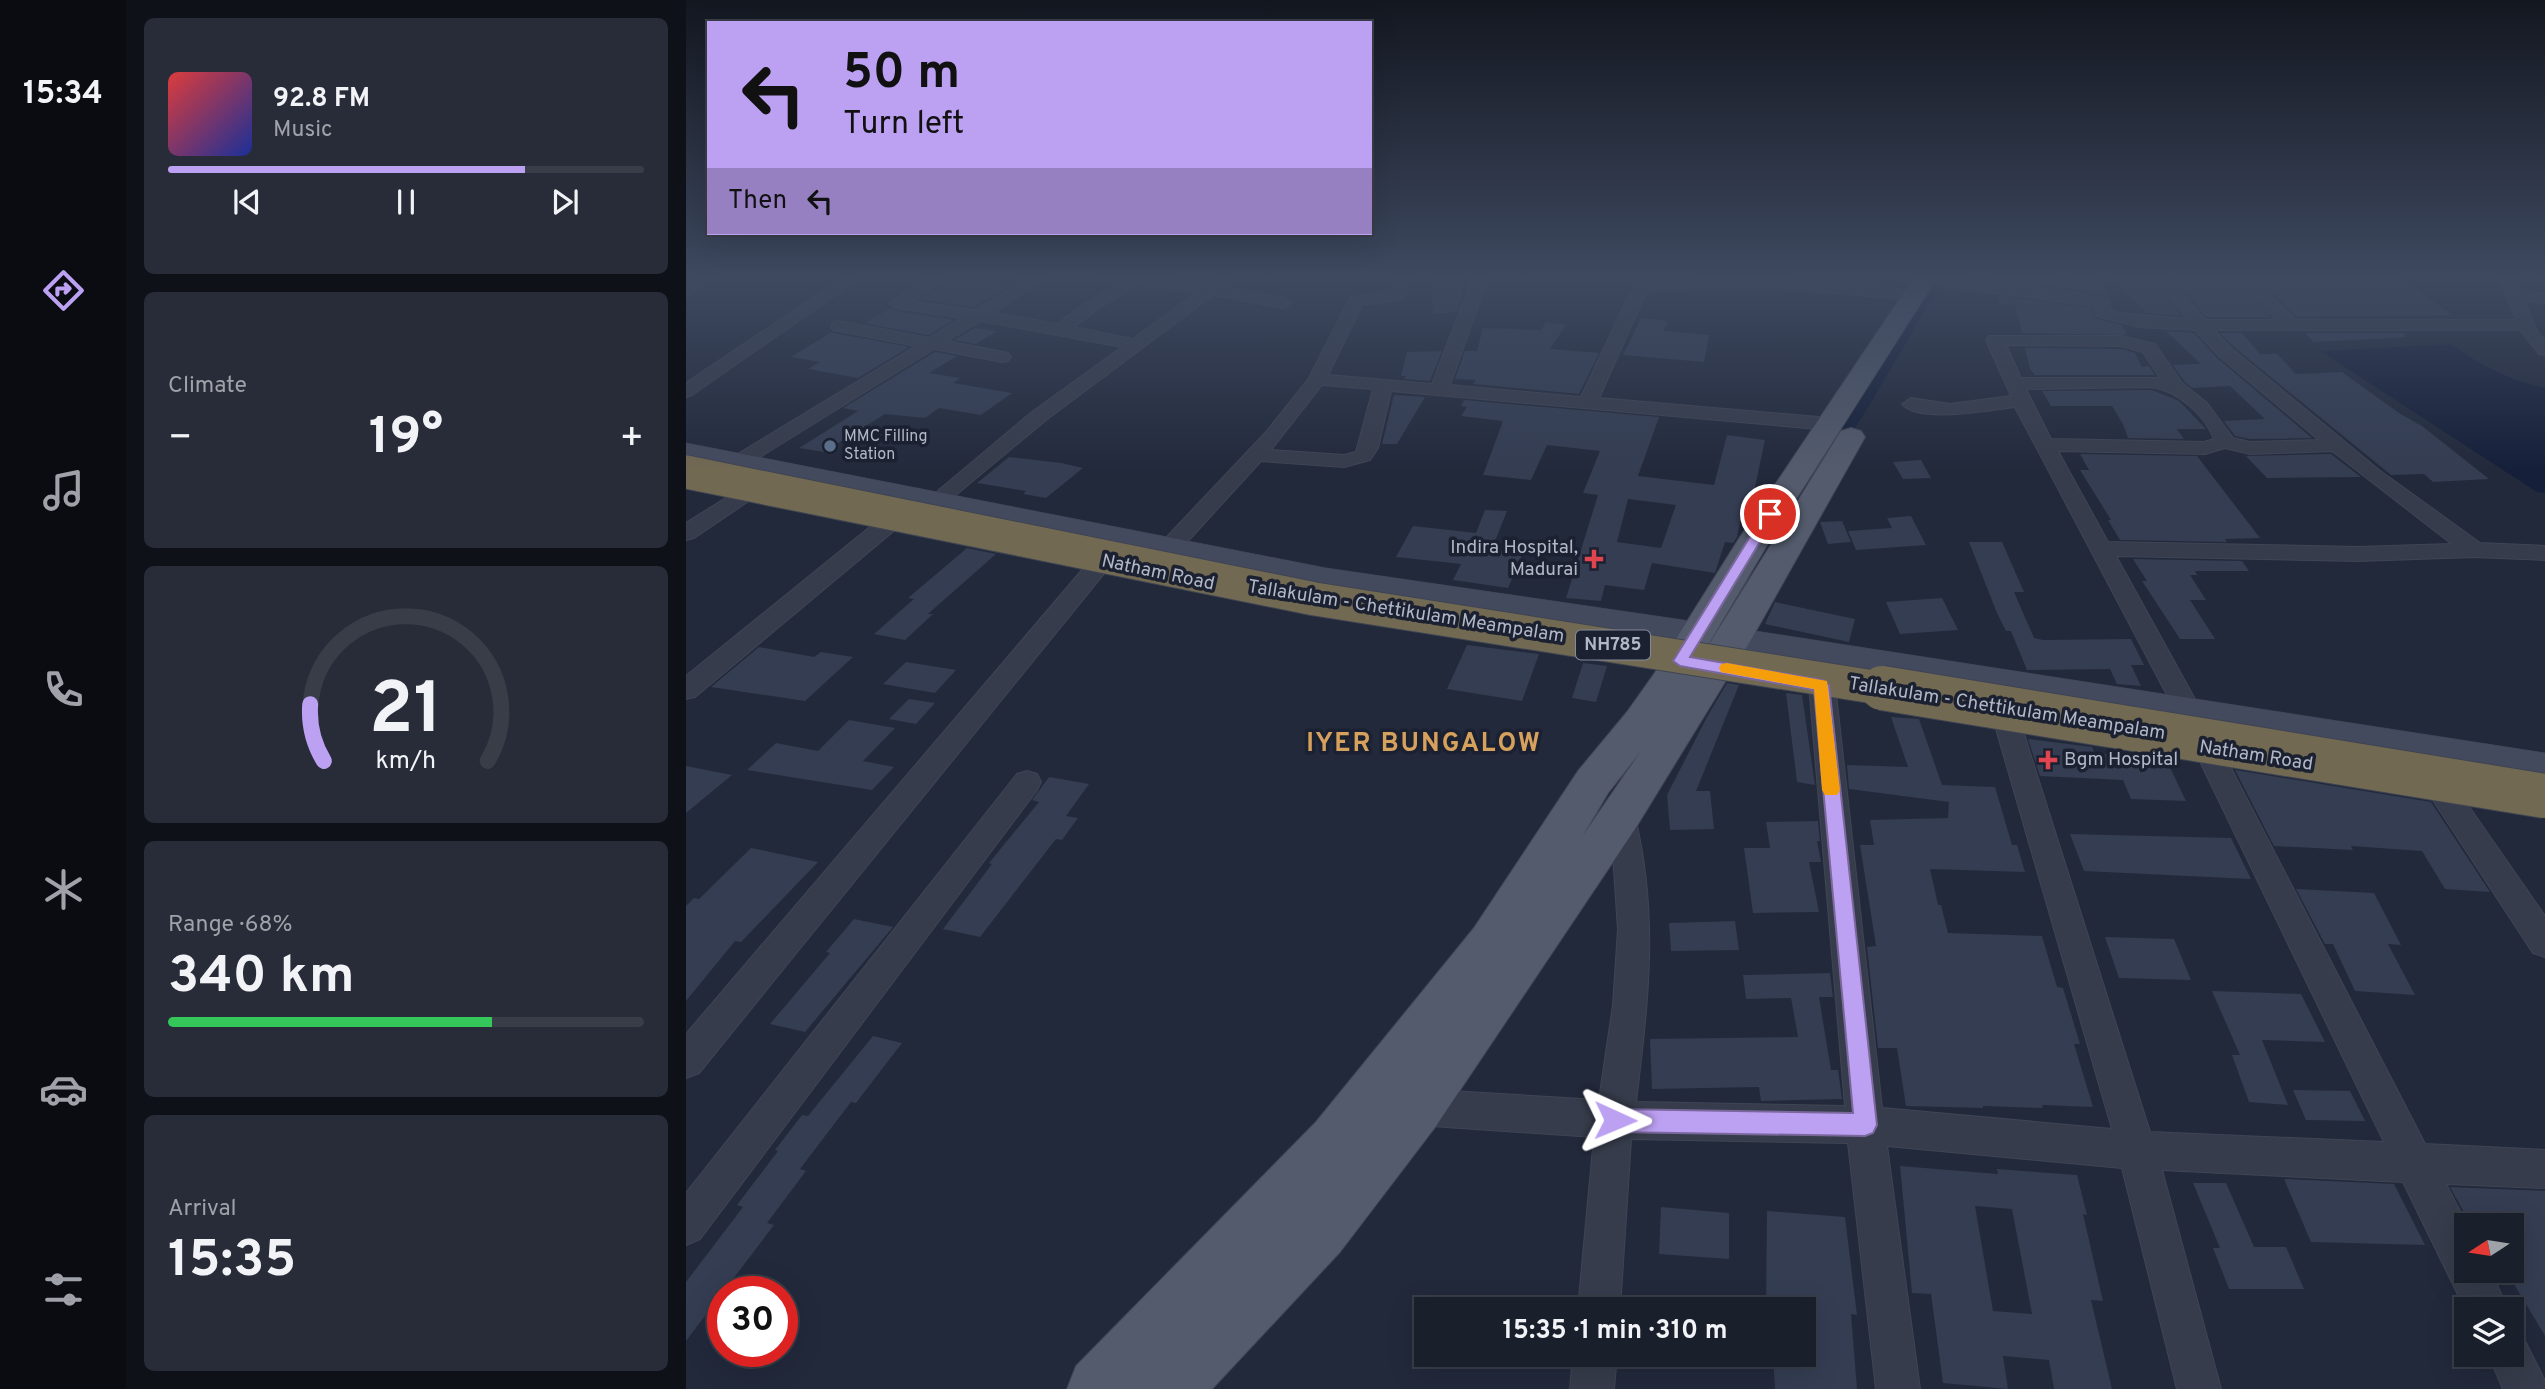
<!DOCTYPE html>
<meta charset="utf-8">
<style>
body{margin:0;font-family:Overpass,sans-serif;background:#272c38;color:#f1f3f6;height:100vh;display:flex;flex-direction:column;font-size:26px;white-space:nowrap}
*{box-sizing:border-box;margin:0}
p{font-size:23px;color:#9fa2a9}
.icon{flex:none;width:38px;height:38px;fill:none;stroke:currentColor;stroke-width:2;stroke-linecap:round;stroke-linejoin:round}
.map{position:relative;flex:1;overflow:hidden}
.drawer{display:flex;flex-direction:column;gap:18px;padding:18px;background:#0e1118;width:560px}
.drawer>*{flex:none}
.banner{position:absolute;left:21px;top:21px;width:665px;height:214px;border-radius:0px;box-shadow:0 7px 28px #0002,0 0 0 2px #383d48;background:#bca0f2;color:#111;overflow:hidden}
.needle{width:46px;rotate:258deg}
.fabs{position:absolute;left:1768px;top:1213px;display:grid;gap:14px}
.fabs a{display:grid;place-items:center;width:70px;height:70px;border-radius:0px;background:#1a1f2c;box-shadow:0 7px 28px #0002,0 0 0 2px #383d48;font-size:35px}
.speed{position:absolute;left:21px;top:1276px;display:flex;gap:14px;font-size:35px;font-weight:700;text-align:center}
.speed>*{display:grid;place-content:center;width:91px;height:91px;border-radius:50%;background:#1a1f2c;box-shadow:0 7px 28px #0002,0 0 0 2px #383d48;line-height:1}
.speed .limit{border:10px solid #d22;background:#fff;color:#111}
.pin{position:absolute;display:grid;place-items:center;width:60px;height:60px;color:#fff;margin:-30px;border:4px solid #fff;border-radius:50%;box-shadow:0 2px 7px #0007}
.me{position:absolute;width:77px;margin:-38px;rotate:91deg;stroke-linejoin:round;filter:drop-shadow(0 0 5px #0008)}
.turn{display:flex;align-items:center;gap:24px;height:147px;padding:0 21px;font-size:32px}
.turn .icon{width:91px;height:91px;stroke-width:2.5}
.turn b{display:block;font-size:49px;line-height:60px}
.then{display:flex;align-items:center;height:66px;padding:0 21px;background:#0003;gap:14px;font-size:26px}
.big{font-size:52px;font-weight:700;line-height:1.1}
.drawer .tile{flex:1;display:flex;flex-direction:column;justify-content:center;gap:10px;min-width:0;padding:0 24px;border-radius:10px;background:#272c38}
.drawer .dial{align-items:center;gap:0}
.dial svg{height:182px;overflow:visible;fill:none;stroke:#383d48;stroke-width:7;stroke-linecap:round;text-anchor:middle}
.dial text{fill:#f1f3f6;stroke:none}
.song{display:flex;align-items:center;gap:21px}
.cover{width:84px;height:84px;border-radius:10px;background:linear-gradient(135deg,hsl(0 70% 55%),hsl(230 70% 35%))}
.played{height:7px;border-radius:4px;background:linear-gradient(90deg,#bca0f2 75%,#383d48 75%)}
.keys{display:flex;justify-content:space-around;direction:ltr}
.heat{display:flex;justify-content:space-between;align-items:center;font-size:38px;direction:ltr}
.charge{height:10px;border-radius:5px;background:linear-gradient(90deg,#34c759 68%,#383d48 0)}
.trip{position:absolute;left:728px;top:1297px;width:402px;height:70px;border-radius:0px;background:#1a1f2c;box-shadow:0 7px 28px #0002,0 0 0 2px #383d48;font-weight:700;line-height:70px;text-align:center}
main{display:flex;flex:1;min-height:0}
.tab-bar{display:flex;flex-direction:column;width:126px;justify-content:space-around;align-items:center;background:#0a0c12;color:#9fa2a9}
.tab-bar .icon{width:49px;height:49px}
.tab-bar .selected{color:#bca0f2}
.tab-bar b{font-size:32px;color:#f1f3f6}
.map>svg:first-child{display:block}
</style>
<main>
<nav class="tab-bar">
<b>15:34</b>
<svg class="icon selected" aria-label="directions" viewBox="0 0 24 24"><path d="M12 3l9 9-9 9-9-9zM9 14v-3h6M13 9l2 2-2 2"/></svg>
<svg class="icon" aria-label="music" viewBox="0 0 24 24"><path d="M9 18V5l10-2v13"/><circle cx="6" cy="18" r="3"/><circle cx="16" cy="16" r="3"/></svg>
<svg class="icon" aria-label="phone" viewBox="0 0 24 24"><path d="M5 4h4l2 5-3 2q2 4 5 5l2-3 5 2v4C11 20 4 13 5 4z"/></svg>
<svg class="icon" aria-label="climate" viewBox="0 0 24 24"><path d="M12 3v18M4 7l16 10M4 17L20 7"/></svg>
<svg class="icon" aria-label="car" viewBox="0 0 24 24"><path d="M5 17H2v-5l4-1 3-4h7l3 4 3 1v5h-3M9 17h6M6 11h13"/><circle cx="7" cy="17" r="2"/><circle cx="17" cy="17" r="2"/></svg>
<svg class="icon" aria-label="filters" viewBox="0 0 24 24"><path d="M4 7h16M4 17h16"/><circle cx="9" cy="7" r="2"/><circle cx="15" cy="17" r="2"/></svg>
</nav>
<section class="drawer">
<div class="tile">
<div class="song"><i class="cover"></i><div><b>92.8 FM</b><p>Music</p></div></div>
<div class="played"></div>
<div class="keys"><svg class="icon" aria-label="previous" viewBox="0 0 24 24"><path d="M18 5L8 12l10 7zM5 5v14"/></svg><svg class="icon" aria-label="pause" viewBox="0 0 24 24"><path d="M8 5v14M16 5v14"/></svg><svg class="icon" aria-label="next" viewBox="0 0 24 24"><path d="M6 5l10 7-10 7zM19 5v14"/></svg></div>
</div>
<div class="tile"><p>Climate</p>
<div class="heat"><a>−</a><b class="big">19°</b><a>+</a></div>
</div>
<div class="tile dial"><svg viewBox="0 0 100 80">
<path d="M14 69A42 42 0 1 1 86 69"/>
<path d="M14 69A42 42 0 0 1 8 44" stroke="#bca0f2"/>
<text x="50" y="56" font-size="32" font-weight="700">21</text>
<text x="50" y="72" font-size="11">km/h</text>
</svg></div>
<div class="tile"><p>Range · 68%</p><b class="big">340 km</b><div class="charge"></div></div>
<div class="tile"><p>Arrival</p><b class="big">15:35</b></div>
</section>
<div class="map">
<svg width="1859" height="1389" viewBox="0 0 1859 1389">
<rect width="100%" height="100%" fill="#22293b"/>
<path fill="#151f39" d="M1766,344C1797,367 1821,379 1859,388V493L1851,492L1634,351Z"/>
<g fill="none" stroke-linecap="round" stroke-linejoin="round">
<path fill="#151f39" fill-rule="evenodd" d="M1246,276H1259L1183,406L1100,533L1054,616L1039,630H1025L1021,625L1036,612L1080,533L1167,406Z"/>
</g>
<path fill="#343d52" fill-rule="evenodd" d="M745,276H775L776,297L770,312L747,314Z
M1312,276H1355L1383,280V276H1413L1423,298L1393,290L1312,280Z
M1423,276H1464L1495,316L1461,313Z
M1486,276H1546L1585,317H1520Z
M1568,276H1712L1766,315L1611,317Z
M273,279L323,286L288,307L233,299Z
M1313,296L1406,308L1410,319L1436,325L1441,335L1336,333L1329,305L1313,304Z
M205,308L210,311L268,320L242,335L178,323Z
M955,318L982,321L977,331L1023,335L1018,362L937,355Z
M860,322L880,325L864,349L913,353L893,394L787,384L790,380L769,379L779,351H791L797,328L855,330Z
M289,328L311,331L290,344L268,340Z
M1480,331L1508,333L1531,358L1626,438L1564,439L1549,436L1538,421L1579,419L1544,386L1506,388L1498,381L1487,365L1515,364Z
M146,332L147,333L223,347L172,378L122,369L134,362L105,357Z
M1534,333H1556L1574,354H1591L1610,374L1656,372L1713,413L1736,426L1803,479L1747,482L1738,474L1705,475L1547,346Z
M1619,333H1717L1721,337L1628,342Z
M1339,348L1435,349L1449,353L1456,367L1463,366L1469,375H1349L1344,369Z
M756,351L744,381L718,379L720,376H715L721,352Z
M249,352L271,356L243,373L274,378L267,383L326,393L295,415L253,408L239,418L199,414L138,452L113,448L172,411L157,408Z
M1466,390L1493,401L1520,429H1491L1498,439L1442,438L1437,424L1426,406H1365L1356,391Z
M708,395L739,397L711,444H696Z
M778,400L973,417L952,476L1028,485L1041,435L1079,440L1069,487H1074L1070,509L1057,508L1051,537L1047,543L1039,542L1029,573L966,563L958,590L919,585L915,601L880,598L912,495L897,493L914,451L861,445L845,480L797,475L817,421L775,416L781,407L775,406ZM942,499L990,505L975,548L931,542Z
M1394,454L1511,456L1574,538L1539,539L1541,542L1434,540L1422,520H1425L1394,470H1403Z
M1645,454L1675,477L1581,478L1560,456Z
M323,457L375,463L397,468L360,498L337,494L340,491L291,483Z
M1235,460L1245,478L1217,479L1207,462Z
M799,510L821,511L806,549L837,553L822,588L767,580L775,564L710,557L727,526L790,533Z
M1225,516L1240,545L1170,550L1162,531L1206,528L1201,518Z
M1156,521L1165,542L1142,544L1134,522Z
M1283,542H1316L1338,592H1328L1348,638L1357,640L1445,639L1458,665H1445L1455,686L1431,684L1424,669L1341,670L1325,631H1320L1311,613Z
M281,548L310,554L242,614H247L219,640L188,634L228,599L222,598Z
M1447,559L1556,561L1563,571H1509L1511,575H1504L1520,600H1504L1529,639H1494L1456,581H1461Z
M1256,598L1272,630L1214,634L1200,602Z
M1089,602L1169,619L1163,642L1079,624Z
M781,645L853,654L836,701L761,689Z
M73,647L128,657L135,652L167,657L119,701L25,687Z
M220,662L270,670L249,693L197,684Z
M897,663L921,666L910,702L886,698Z
M1041,683L1053,685L1010,791H1024L1028,829L984,830L981,795L1021,717Z
M1100,693L1116,695L1129,785L1111,782Z
M223,699L249,703L230,724L203,719Z
M1205,717L1233,719L1256,785L1309,787L1326,845H1331L1339,872L1244,869L1252,905H1255L1262,933L1356,936L1371,987L1377,988L1394,1044H1388L1407,1107L1356,1105L1357,1108L1297,1106V1108L1220,1106L1211,1048H1192L1181,947L1190,946L1174,845H1188L1184,820L1262,818L1263,802L1163,789L1161,765L1222,767Z
M163,720L209,728L177,761L208,767L186,790L61,770L90,743L132,751Z
M1342,739L1406,747L1409,754L1456,755L1480,759L1500,801L1445,799L1437,780L1354,776Z
M0,766L46,775L0,813Z
M1549,770L1745,802L1804,892L1759,889L1736,851L1665,846L1667,850L1588,846Z
M363,777L403,784L380,816L392,818L376,840L370,839L294,937L257,929L306,864L303,863L353,802L346,800Z
M1132,821L1134,841H1131L1135,862H1123L1133,912L1067,913L1058,848H1084L1080,822Z
M1384,834L1545,838L1565,879L1398,871Z
M65,848L132,862L55,942L49,941L0,1001V906L8,898L13,899Z
M1610,889L1688,893L1715,945L1702,944L1729,995L1669,991L1647,944H1639Z
M168,919L207,927L119,1032L84,1024L144,953L140,952Z
M1049,921L1053,950L985,951L983,923Z
M1419,937L1488,939L1505,980L1433,978Z
M1144,973L1147,997H1133L1145,1070H1152L1156,1099L1075,1101L1073,1087L966,1089L964,1039L1112,1037L1105,998L1060,999L1057,975Z
M1526,991L1615,994L1639,1042L1576,1040L1602,1105L1563,1102L1546,1055H1554Z
M187,1036L216,1043L170,1103L165,1102L114,1169L120,1171L81,1223L88,1225L0,1341V1282L57,1207L51,1205L92,1151L89,1150L116,1115L122,1116Z
M1607,1090L1664,1091L1679,1121L1620,1120Z
M1214,1166L1312,1174L1311,1169L1391,1175L1401,1215L1397,1214L1417,1301L1405,1300L1426,1389H1368L1363,1360L1317,1356L1322,1389L1257,1383L1245,1294L1226,1293ZM1289,1206L1326,1209L1346,1314L1307,1311Z
M1598,1179L1708,1184L1739,1245L1625,1242Z
M1507,1183H1540L1568,1247H1600L1618,1289H1543L1527,1248H1534Z
M1764,1187L1859,1191V1336L1825,1279V1225H1785Z
M975,1207L1043,1213V1259L973,1254Z
M1081,1211L1159,1217L1171,1315L1165,1314L1171,1389H1089L1087,1354H1118V1309L1080,1307Z"/>
<g fill="none" stroke-linecap="round" stroke-linejoin="round">
<g stroke="#3f4554" stroke-width="2">
<path id="street" d="M15,276H34L0,297V285Z
M159,276H177L6,395L0,397V383Z
M246,276H265L226,301L289,310L345,276H363L308,313L371,324L401,302L435,283L415,279L413,276H463L521,285L533,276H550L538,287L598,298L606,303L598,308L527,295L360,420L259,504H245L241,500L346,412L436,347L295,321L261,341L322,353L325,357L322,361L316,362L248,349L61,465H47L44,461L47,457L230,346L147,330L145,326L147,322L153,321L243,338L276,318L210,308L202,303ZM453,285L510,293L447,339L388,327L413,308Z
M709,276H725L720,295L712,300L676,305L642,375L746,384L787,276H803L764,385L895,397L941,299L950,286L962,282L1069,276L1227,290L1235,295L1227,300L1068,286L970,290L962,292L957,299L913,398L1144,418L1151,420L1154,424L1151,428L1144,430L705,391L692,448L684,460L658,467L575,461L492,552H476L473,547L476,542L581,431L623,378L664,298L705,291ZM636,385L687,389L670,452L658,455L585,450Z
M1233,276H1256L1393,293L1422,300L1425,310L1433,313L1501,319L1466,276H1482L1519,320H1591L1548,276H1564L1610,320H1830L1812,276H1828L1833,290L1859,294V304L1838,300L1852,333L1859,340V355L1853,354L1834,330H1528L1545,348L1693,470L1794,543L1859,546V560L1788,557L1672,561L1430,556L1516,712L1739,1144L1859,1150V1188L1760,1184L1781,1225L1780,1270H1804L1822,1309L1780,1311L1717,1182L1476,1170L1535,1389H1491L1436,1168L1201,1146L1234,1389H1190L1162,1143L945,1139L934,1309H892L908,1137L731,1125L718,1120L713,1107L718,1094L731,1089L913,1100L927,1005L932,930L927,855L919,817L924,809L934,805L944,809L949,817C973,918 962,1001 950,1102L1159,1106L1123,685L1127,679L1136,676L1145,679L1149,685L1196,1108L1426,1129L1306,715L1310,708L1319,705L1328,708L1332,715L1464,1132L1698,1142L1490,712L1329,407C1305,410 1232,424 1216,404L1225,398L1264,404L1325,396L1300,340L1303,336H1435L1469,344L1496,383L1521,403L1547,438L1564,442L1633,440L1533,356L1509,330L1453,327L1411,316L1408,306L1239,284L1234,282ZM1320,345L1435,346L1457,352L1474,378H1335ZM1466,387C1492,391 1519,415 1528,439L1518,442L1365,439L1340,389ZM1539,448L1564,454L1646,451L1766,544L1672,547L1422,542L1372,451L1519,454Z
M66,484L73,486L76,490L73,494L8,538L0,540V523L59,486Z
M208,512L216,514L219,519L216,524L9,697L0,699V676L200,514Z
M416,554L424,556L427,561L424,566L13,1073L0,1078V1034L408,556Z
M341,771L351,774L355,782L351,790L14,1239L0,1245V1193L331,774Z
M1753,775L1763,778L1859,916V957L1847,953L1743,794L1739,786L1743,778Z
M1825,1333L1838,1339L1859,1381V1389H1817L1802,1354H1825Z
M887,1354H931L928,1389H884Z"/>
</g>
<g stroke="#3f4554" stroke-width="1">
<path id="secondary" d="M0,443L640,568L1011,622L1859,753V783L1011,644L640,588L0,459Z"/>
</g>
<g stroke="#3f4554" stroke-width="2">
<path id="primary" d="M1229,276H1252L1086,537L1003,677L1155,431L1165,428L1175,431L1179,437L1066,638L949,829L750,1126L654,1252L526,1389H381L390,1366L630,1122L788,928L892,771L941,712L968,674L1054,537ZM955,751L896,837L922,793Z"/>
</g>
<use href="#street" fill="#363c4b" fill-rule="evenodd"/>
<use href="#secondary" fill="#444a5e" fill-rule="evenodd"/>
<use href="#primary" fill="#535b6c" fill-rule="evenodd"/>
<g stroke="#3e4453" stroke-width="35" stroke-linecap="butt">
<path id="highway-bridge-far1" d="M0,472L629,599L1207,690"/>
</g>
<g stroke="#3e4453" stroke-width="46" stroke-linecap="butt">
<path id="highway-bridge" d="M1196,688L1859,796"/>
</g>
<use href="#highway-bridge-far1" stroke="#726952" stroke-width="33"/>
<use href="#highway-bridge" stroke="#726952" stroke-width="44"/>
</g>
<linearGradient id="sky" x2="0" y2="1"><stop stop-color="#131720"/><stop offset="0.59" stop-color="#3e4960"/><stop offset="1" stop-color="#3e4960" stop-opacity="0"/></linearGradient>
<rect width="1859" height="471" fill="url(#sky)"/>
<path fill="#bca0f2" stroke="#7a689d" stroke-width="2" d="M1084,510L1091,514L1004,657L1136,680L1143,685L1191,1125L1187,1133L1179,1136L929,1132L921,1128L917,1120L921,1112L929,1109L1167,1113L1128,690L994,666L987,661L1078,514Z"/>
<path fill="#f59e0b" d="M1041,663L1141,681L1154,790L1151,795H1139L1136,790L1128,689L1035,672L1033,668L1035,664Z"/>
<circle fill="#5c6f8a" stroke="#1b2130" stroke-width="2.5" cx="144" cy="446" r="7"/>
<g fill="#e0444e" stroke="#1b2130" stroke-width="2.5">
<path d="M904.5 548.5h7v7h7v7h-7v7h-7v-7h-7v-7h7z"/>
<path d="M1358.5 749.5h7v7h7v7h-7v7h-7v-7h-7v-7h7z"/>
</g>
<g text-anchor="middle" dominant-baseline="central" stroke-width="7" stroke-linejoin="round" paint-order="stroke">
<g font-size="16" fill="#b1b7c7" stroke="#1b2130" text-anchor="start">
<text x="158" y="437">MMC Filling<tspan x="158" dy="18">Station</tspan></text>
</g>
<rect fill="#1b2130" stroke="#848a9a" stroke-width="2" x="890" y="630.5" width="74" height="29" rx="5"/>
<g font-size="18" font-weight="bold" fill="#b1b7c7">
<text x="927" y="645">NH785</text>
</g>
<g font-size="19" fill="#b1b7c7" stroke="#1b2130" text-anchor="end">
<text x="892" y="548">Indira Hospital,<tspan x="892" dy="22">Madurai</tspan></text>
<text x="1378" y="760" text-anchor="start">Bgm Hospital</text>
</g>
<g font-size="19" fill="#b1b7c7" stroke="#1b2130">
<text transform="translate(472 573) rotate(12)">Natham Road</text>
<text transform="translate(720 612) rotate(9)">Tallakulam - Chettikulam Meampalam</text>
<text transform="translate(1321 709) rotate(9)">Tallakulam - Chettikulam Meampalam</text>
<text transform="translate(1570 756) rotate(9)">Natham Road</text>
</g>
<g font-size="26" font-weight="bold" letter-spacing="2" fill="#d6a15d" stroke="#1b2130">
<text x="738" y="744">IYER BUNGALOW</text>
</g>
</g>
</svg>
<div class="fabs">
<a><svg class="needle" viewBox="-14 -14 28 28"><path d="M0-13l5 13h-10z" fill="#e53935"/><path d="M0 13l5-13h-10z" fill="#9fa2a9"/></svg></a>
<a><svg class="icon" aria-label="layers" viewBox="0 0 24 24"><path d="M12 4l9 5-9 5-9-5zM3 14l9 5 9-5"/></svg></a>
</div>
<div class="speed"><div class="limit">30</div></div>
<div class="pin" style="left:1084px;top:514px;background:#d93025"><svg class="icon" aria-label="arrive" viewBox="0 0 24 24"><path d="M6 21V4h12l-3 4 3 4H6"/></svg></div>
<svg class="me" style="left:929px;top:1120px" viewBox="-20 -20 40 40"><path d="M0-17L14 15 0 8-14 15z" fill="#bca0f2" stroke="#fff" stroke-width="4"/></svg>
<div class="trip">15:35 · 1 min · 310 m</div>
<div class="banner">
<div class="turn"><svg class="icon" aria-label="left" viewBox="0 0 24 24"><path d="M17 20v-9H6M10 6l-5 5 5 5"/></svg><div><b>50 m</b>Turn left</div></div>
<div class="then">Then<svg class="icon" aria-label="left" viewBox="0 0 24 24"><path d="M17 20v-9H6M10 6l-5 5 5 5"/></svg></div>
</div>
</div>
</main>
